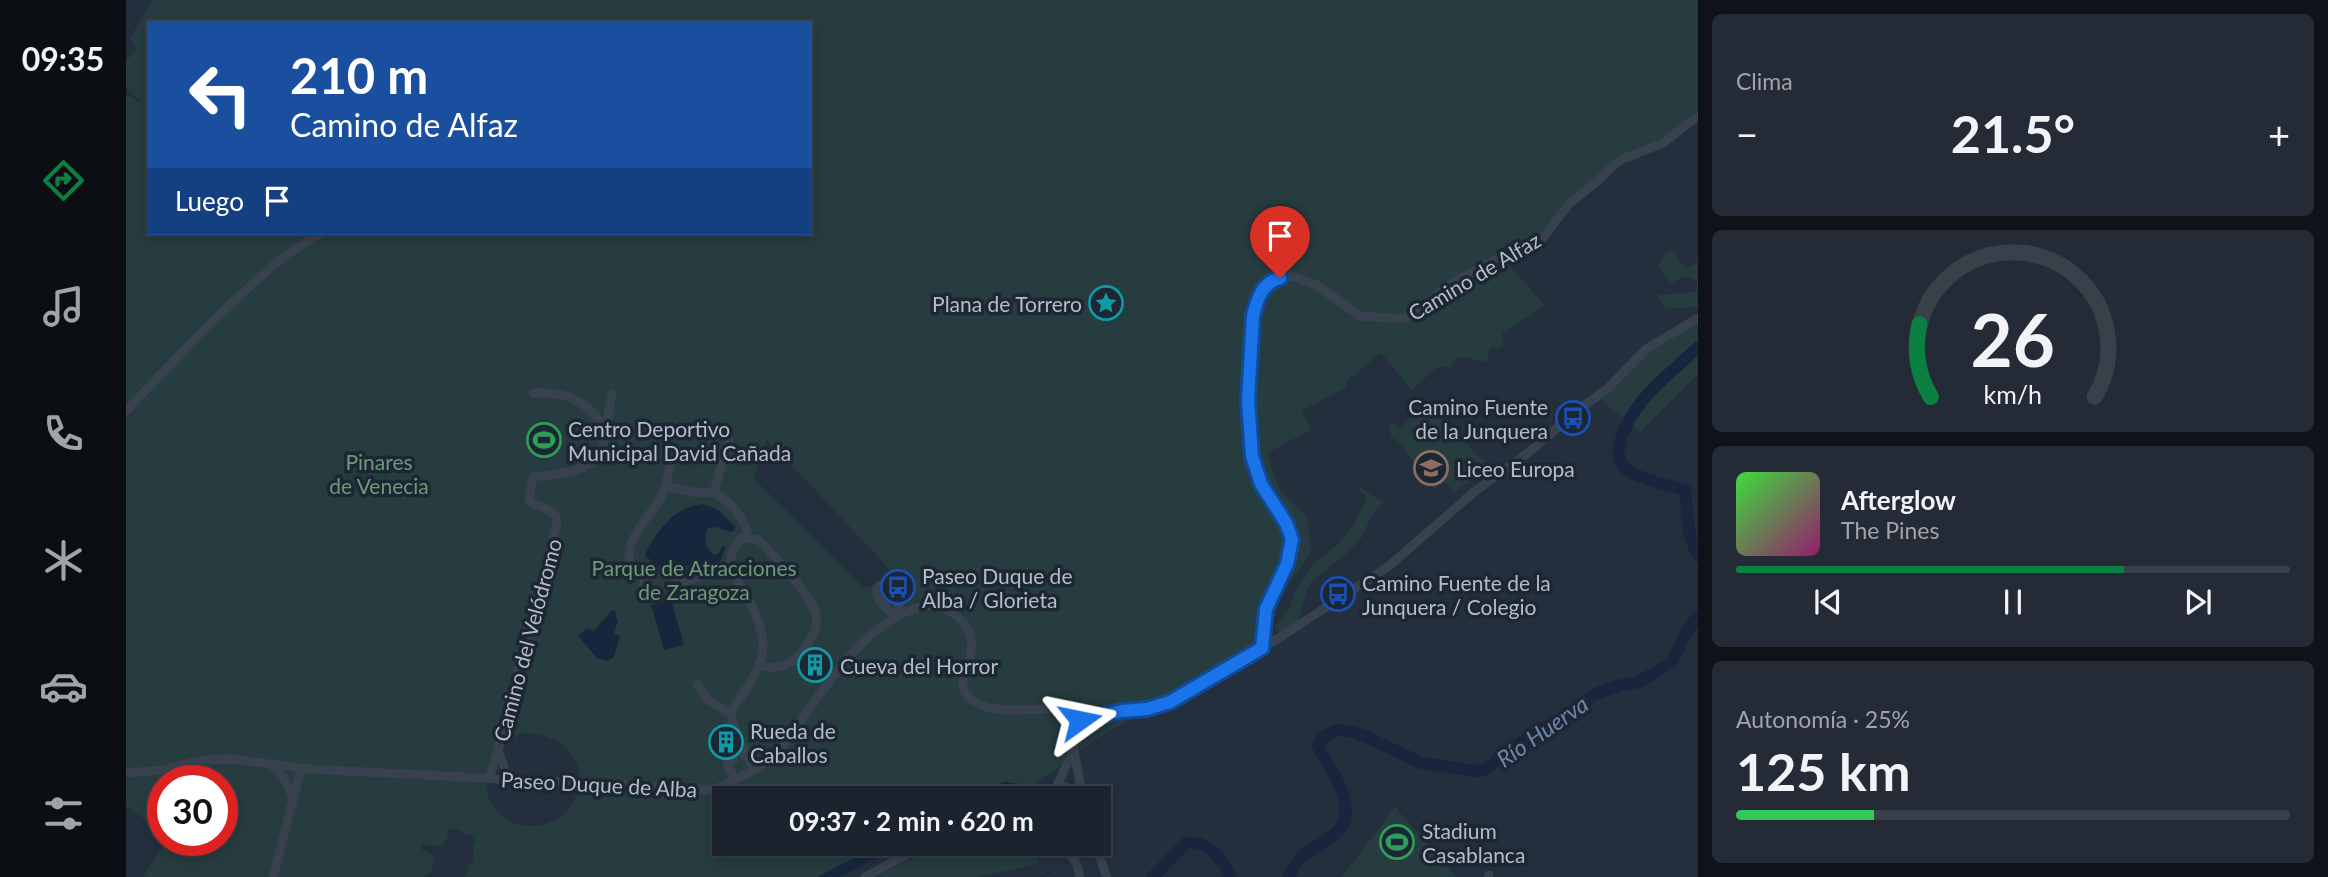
<!DOCTYPE html>
<html lang="es">
<meta charset="utf-8">
<style>
body{margin:0;font-family:Lato,sans-serif;background:#242b36;color:#f1f3f6;height:100vh;display:flex;flex-direction:column;font-size:26px;white-space:nowrap}
*{box-sizing:border-box;margin:0}
p{font-size:23px;color:#a0a4aa}
.icon{flex:none;width:38px;height:38px;fill:none;stroke:currentColor;stroke-width:2;stroke-linecap:round;stroke-linejoin:round}
.map{position:relative;flex:1;overflow:hidden}
.drawer{display:flex;flex-direction:column;gap:14px;padding:14px;background:#0f1319;width:630px}
.drawer>*{flex:none}
.banner{position:absolute;left:21px;top:21px;width:665px;height:214px;border-radius:0px;box-shadow:0 4px 10px #0003,0 0 0 2px #39404a;background:#1a4fa0;color:#fff;overflow:hidden}
.speed{position:absolute;left:21px;top:765px;display:flex;gap:14px;font-size:35px;font-weight:700;text-align:center}
.speed>*{display:grid;place-content:center;width:91px;height:91px;border-radius:50%;background:#1b232e;box-shadow:0 4px 10px #0003,0 0 0 2px #39404a;line-height:1}
.speed .limit{border:10px solid #d22;background:#fff;color:#111}
.pin{position:absolute;display:grid;place-items:center;width:60px;height:60px;color:#fff;margin:-72px -30px;border-radius:50% 50% 50% 0;rotate:-45deg;box-shadow:0 0 7px #0007}
.pin .icon{rotate:45deg}
.me{position:absolute;width:77px;margin:-38px;rotate:78deg;stroke-linejoin:round;filter:drop-shadow(0 0 5px #0008)}
.turn{display:flex;align-items:center;gap:24px;height:147px;padding:0 28px;font-size:32px}
.turn .icon{width:91px;height:91px;stroke-width:2.5}
.turn b{display:block;font-size:49px;line-height:60px}
.then{display:flex;align-items:center;height:66px;padding:0 28px;background:#0003;gap:14px;font-size:26px}
.big{font-size:52px;font-weight:700;line-height:1.1}
.drawer .tile{flex:1;display:flex;flex-direction:column;justify-content:center;gap:10px;min-width:0;padding:0 24px;border-radius:10px;background:#242b36}
.drawer .dial{align-items:center;gap:0}
.dial svg{height:182px;overflow:visible;fill:none;stroke:#39404a;stroke-width:7;stroke-linecap:round;text-anchor:middle}
.dial text{fill:#f1f3f6;stroke:none}
.song{display:flex;align-items:center;gap:21px}
.cover{width:84px;height:84px;border-radius:10px;background:linear-gradient(135deg,hsl(120 70% 55%),hsl(320 70% 35%))}
.played{height:7px;border-radius:4px;background:linear-gradient(90deg,#0b8043 70%,#39404a 70%)}
.keys{display:flex;justify-content:space-around;direction:ltr}
.heat{display:flex;justify-content:space-between;align-items:center;font-size:38px;direction:ltr}
.charge{height:10px;border-radius:5px;background:linear-gradient(90deg,#34c759 25%,#39404a 0)}
.trip{position:absolute;left:586px;top:786px;width:399px;height:70px;border-radius:0px;background:#1b232e;box-shadow:0 4px 10px #0003,0 0 0 2px #39404a;font-weight:700;line-height:70px;text-align:center}
main{display:flex;flex:1;min-height:0}
.dock{display:flex;flex-direction:column;width:126px;justify-content:space-around;align-items:center;background:#0b0e12;color:#a0a4aa}
.dock .icon{width:49px;height:49px}
.dock .on{color:#0b8043}
.dock b{font-size:32px;color:#f1f3f6}
.map>svg:first-child{display:block}
</style>
<main>
<nav class="dock">
<b>09:35</b>
<svg class="icon on" aria-label="directions" viewBox="0 0 24 24"><path d="M12 3l9 9-9 9-9-9zM9 14v-3h6M13 9l2 2-2 2"/></svg>
<svg class="icon" aria-label="music" viewBox="0 0 24 24"><path d="M9 18V5l10-2v13"/><circle cx="6" cy="18" r="3"/><circle cx="16" cy="16" r="3"/></svg>
<svg class="icon" aria-label="phone" viewBox="0 0 24 24"><path d="M5 4h4l2 5-3 2q2 4 5 5l2-3 5 2v4C11 20 4 13 5 4z"/></svg>
<svg class="icon" aria-label="climate" viewBox="0 0 24 24"><path d="M12 3v18M4 7l16 10M4 17L20 7"/></svg>
<svg class="icon" aria-label="car" viewBox="0 0 24 24"><path d="M5 17H2v-5l4-1 3-4h7l3 4 3 1v5h-3M9 17h6M6 11h13"/><circle cx="7" cy="17" r="2"/><circle cx="17" cy="17" r="2"/></svg>
<svg class="icon" aria-label="filters" viewBox="0 0 24 24"><path d="M4 7h16M4 17h16"/><circle cx="9" cy="7" r="2"/><circle cx="15" cy="17" r="2"/></svg>
</nav>
<div class="map">
<svg width="1572" height="877" viewBox="0 0 1572 877">
<rect width="100%" height="100%" fill="#242f3e"/>
<path fill="#263c3f" fill-rule="evenodd" d="M27,0H1572V116L1537,143L1494,160L1457,192L1416,239L1375,257L1419,305L1376,334L1377,347L1364,348L1360,362L1336,357L1328,359L1325,367H1311L1286,390L1255,353L1227,376H1224L1219,388L1176,411L1185,430L1141,453L1154,490L1181,517L1186,552L1156,593L1136,648L1073,685L1021,709L969,740L906,786L879,782L837,798H598V844H753L692,877H338L342,870L341,866L347,862V847L350,842L345,835C337,834 329,827 321,829L322,838L315,846L296,845V850L308,856L305,872L297,877H17L41,840H96V780H37V832L0,806V95L17,103L0,88V61L11,49L4,38ZM23,23H684V233H23ZM641,439L771,577V578L738,588L628,479ZM397,733C474,734 469,827 402,826C388,826 374,817 366,805C362,799 361,792 360,785C358,757 374,743 397,733Z
M1548,251L1559,268L1572,262V307L1539,309L1532,295L1570,292L1571,280L1559,276L1545,283L1532,267L1540,252Z
M1572,318V375L1514,432L1471,397L1508,360Z
M1298,402L1364,467L1329,492L1319,482L1308,489L1271,440L1266,438L1263,427L1268,423L1274,429Z
M1231,486L1257,502L1245,517L1236,537L1219,555L1186,581L1180,594L1173,619L1156,636L1148,627L1164,608L1169,590L1189,563L1212,544L1227,526L1241,498Z
M1269,807L1330,877H1216Z
M812,844H906L912,864L850,877H751Z"/>
<path fill="#17263c" d="M578,504L592,510L609,526L608,531L604,532L590,527L582,528C577,537 579,548 587,554H592L596,546L600,547L591,569L578,573L573,562L556,568L550,573L540,564L531,567L519,555C531,530 549,506 578,504Z
M545,600L558,645L538,650L525,605Z
M486,610L491,612L489,618L492,620L488,634L494,636L488,657L482,661L472,659L452,636L461,628L468,631Z
M879,782L917,788L932,798L883,795L870,798H837Z
M753,844H778L714,877H692Z"/>
<g fill="none" stroke-linecap="round" stroke-linejoin="round">
<path stroke="#17263c" stroke-width="2" d="M916,877L923,873"/>
<path stroke="#17263c" stroke-width="12" d="M1572,347C1542,376 1506,400 1494,442C1492,451 1491,460 1498,467C1512,480 1540,484 1559,490L1564,537L1572,556
M1027,877L1060,843C1079,839 1098,859 1104,877
M1163,877C1167,869 1171,860 1178,855C1203,836 1228,833 1217,794C1212,776 1199,763 1192,746L1196,738L1211,730L1223,731L1239,736L1295,763L1349,771L1359,770L1384,749L1445,713L1469,694L1495,685L1513,682L1546,662L1561,631L1572,616"/>
<path stroke="#38414e" stroke-width="9" d="M407,393C439,391 462,400 479,429
M0,411C35,374 70,337 107,302C135,276 162,249 197,233
M544,466C542,476 540,487 535,497C526,515 486,551 511,572C520,579 527,571 537,572C543,573 550,579 556,582L606,569
M539,486L571,493L588,492C605,503 620,518 622,538
M588,492L603,439
M760,582C775,587 773,602 772,616C761,611 749,600 751,588Z
M516,590L519,576
M1136,648L1140,609L1161,564L1166,539L1160,523L1135,484L1126,456L1123,434L1122,399L1127,316L1136,290L1146,281L1164,276L1189,284L1234,316L1277,319L1290,313L1323,285L1375,257L1416,239L1443,204L1470,182L1494,160L1537,143L1572,116
M572,685L582,700L604,713
M954,720C984,711 1015,711 1044,702L1156,636L1263,566L1348,492L1402,453L1448,413L1481,389L1520,349L1572,318
M372,750L382,779
M948,751L957,798
M618,756L604,713C617,692 639,668 637,641C635,628 629,612 623,600C612,576 592,562 616,538L633,540C647,555 686,596 690,615C693,630 683,643 674,654C663,667 649,670 634,665
M606,760L603,753L617,746L628,769
M146,766L157,776L167,797
M0,773L37,770L77,760L105,759L182,769L586,790C607,782 633,769 651,753C659,746 665,733 672,724C705,681 731,634 782,611C799,604 816,603 831,616C868,650 821,677 843,697C875,726 927,694 954,720
M363,778L372,750L431,523C431,507 413,509 403,501L407,477C426,475 464,472 474,454C480,441 482,410 486,394
M608,779L601,762L608,759
M932,784L945,789L954,798
M925,798L945,756L954,720
M938,844L951,865L954,877
M969,844L981,877
M147,877L175,769
M739,877L801,844
M1362,877L1363,875"/>
</g>
<g fill="none" stroke-linecap="round" stroke-linejoin="round">
<g stroke="#114b97" stroke-width="18">
<path id="route" d="M954,720L996,711L1021,709L1044,702L1136,648L1140,609L1161,564L1166,539L1160,523L1135,484L1126,456L1122,400L1127,316C1131,299 1136,283 1154,278"/>
</g>
<use href="#route" stroke="#1a73e8" stroke-width="12"/>
</g>
<defs>
<g id="sight-ring" transform="scale(1.75)"><circle r="9.5" fill="#1d2633" stroke="#0f9aa8" stroke-width="1.5"/><path d="M0-6L1.8-2.2L6-1.7L2.9 1.2L3.7 5.4L0 3.3L-3.7 5.4L-2.9 1.2L-6-1.7L-1.8-2.2Z" fill="#0f9aa8"/></g>
<g id="bus-ring" transform="scale(1.75)"><circle r="9.5" fill="#1d2633" stroke="#1a4fb4" stroke-width="1.5"/><path d="M-5-6H5V4H4V6H2V4H-2V6H-4V4H-5ZM-3.5-4V0h7V-4ZM-3.5 1.2v1.5H-2V1.2ZM2 1.2v1.5H3.5V1.2Z" fill="#1a4fb4"/></g>
<g id="stadium-ring" transform="scale(1.75)"><circle r="9.5" fill="#1d2633" stroke="#2e9e5b" stroke-width="1.5"/><path d="M0-5a6.5 5 0 1 0 0 10a6.5 5 0 1 0 0-10ZM-3.5-1.8h7v3.6h-7Z" fill="#2e9e5b"/></g>
<g id="school-ring" transform="scale(1.75)"><circle r="9.5" fill="#1d2633" stroke="#8d6e63" stroke-width="1.5"/><path d="M0-5L7-2L0 1L-7-2ZM-4 1L0 2.5L4 1V4Q0 6-4 4Z" fill="#8d6e63"/></g>
<g id="building-ring" transform="scale(1.75)"><circle r="9.5" fill="#1d2633" stroke="#0f9aa8" stroke-width="1.5"/><path d="M-4-6H4V6H1V3H-1V6H-4ZM-2.5-4.3h1.7v1.8h-1.7ZM.8-4.3h1.7v1.8H.8ZM-2.5-1h1.7V.8h-1.7ZM.8-1h1.7V.8H.8Z" fill="#0f9aa8"/></g>
</defs>
<g fill-rule="evenodd">
<use href="#sight-ring" x="980" y="303"/>
<use href="#bus-ring" x="1447" y="418"/>
<use href="#stadium-ring" x="418" y="440"/>
<use href="#school-ring" x="1305" y="468"/>
<use href="#bus-ring" x="772" y="587"/>
<use href="#bus-ring" x="1212" y="594"/>
<use href="#building-ring" x="689" y="665"/>
<use href="#building-ring" x="600" y="742"/>
<use href="#stadium-ring" x="1271" y="842"/>
</g>
<g text-anchor="middle" dominant-baseline="central" stroke-width="7" stroke-linejoin="round" paint-order="stroke">
<g font-size="21" fill="#b4bcc9" stroke="#1d2633">
<text transform="translate(1348 276) rotate(-31)">Camino de Alfaz</text>
<text transform="translate(401 640) rotate(-75)">Camino del Velódromo</text>
<text transform="translate(473 784) rotate(3)">Paseo Duque de Alba</text>
</g>
<g font-size="21" fill="#b4bcc9" stroke="#1d2633" text-anchor="start">
<text x="956" y="303" text-anchor="end">Plana de Torrero</text>
<text x="1422" y="406" text-anchor="end">Camino Fuente<tspan x="1422" dy="24">de la Junquera</tspan></text>
<text x="442" y="428">Centro Deportivo<tspan x="442" dy="24">Municipal David Cañada</tspan></text>
<text x="1330" y="468">Liceo Europa</text>
<text x="796" y="575">Paseo Duque de<tspan x="796" dy="24">Alba / Glorieta</tspan></text>
<text x="1236" y="582">Camino Fuente de la<tspan x="1236" dy="24">Junquera / Colegio</tspan></text>
<text x="714" y="665">Cueva del Horror</text>
<text x="624" y="730">Rueda de<tspan x="624" dy="24">Caballos</tspan></text>
<text x="1296" y="830">Stadium<tspan x="1296" dy="24">Casablanca</tspan></text>
</g>
<g font-size="21" fill="#6b9a76" stroke="#1d2633">
<text x="253" y="461">Pinares<tspan x="253" dy="24">de Venecia</tspan></text>
<text x="568" y="567">Parque de Atracciones<tspan x="568" dy="24">de Zaragoza</tspan></text>
</g>
<g font-size="23" font-style="italic" fill="#6d86a8" stroke="#1d2633">
<text transform="translate(1416 731) rotate(-35)">Río Huerva</text>
</g>
</g>
</svg>
<div class="speed"><div class="limit">30</div></div>
<div class="pin" style="left:1154px;top:278px;background:#d93025"><svg class="icon" aria-label="arrive" viewBox="0 0 24 24"><path d="M6 21V4h12l-3 4 3 4H6"/></svg></div>
<svg class="me" style="left:954px;top:720px" viewBox="-20 -20 40 40"><path d="M0-17L14 15 0 8-14 15z" fill="#1a73e8" stroke="#fff" stroke-width="4"/></svg>
<div class="trip">09:37 · 2 min · 620 m</div>
<div class="banner">
<div class="turn"><svg class="icon" aria-label="left" viewBox="0 0 24 24"><path d="M17 20v-9H6M10 6l-5 5 5 5"/></svg><div><b>210 m</b>Camino de Alfaz</div></div>
<div class="then">Luego<svg class="icon" aria-label="arrive" viewBox="0 0 24 24"><path d="M6 21V4h12l-3 4 3 4H6"/></svg></div>
</div>
</div>
<section class="drawer">
<div class="tile"><p>Clima</p>
<div class="heat"><a>−</a><b class="big">21.5°</b><a>+</a></div>
</div>
<div class="tile dial"><svg viewBox="0 0 100 80">
<path d="M14 69A42 42 0 1 1 86 69"/>
<path d="M14 69A42 42 0 0 1 9 37" stroke="#0b8043"/>
<text x="50" y="56" font-size="32" font-weight="700">26</text>
<text x="50" y="72" font-size="11">km/h</text>
</svg></div>
<div class="tile">
<div class="song"><i class="cover"></i><div><b>Afterglow</b><p>The Pines</p></div></div>
<div class="played"></div>
<div class="keys"><svg class="icon" aria-label="previous" viewBox="0 0 24 24"><path d="M18 5L8 12l10 7zM5 5v14"/></svg><svg class="icon" aria-label="pause" viewBox="0 0 24 24"><path d="M8 5v14M16 5v14"/></svg><svg class="icon" aria-label="next" viewBox="0 0 24 24"><path d="M6 5l10 7-10 7zM19 5v14"/></svg></div>
</div>
<div class="tile"><p>Autonomía · 25%</p><b class="big">125 km</b><div class="charge"></div></div>
</section>
</main>
